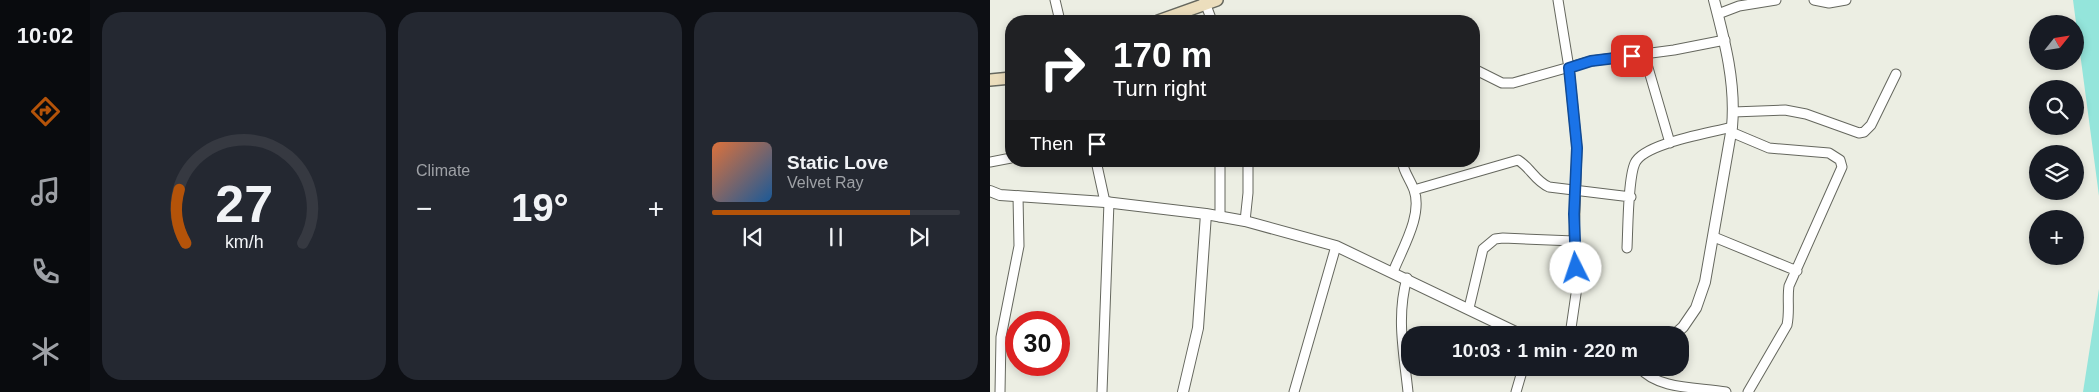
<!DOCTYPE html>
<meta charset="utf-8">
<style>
body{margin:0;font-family:Helvetica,sans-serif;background:#242831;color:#f1f3f6;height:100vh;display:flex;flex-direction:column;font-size:19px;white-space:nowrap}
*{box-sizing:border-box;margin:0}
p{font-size:16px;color:#9ea1a6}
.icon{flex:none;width:28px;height:28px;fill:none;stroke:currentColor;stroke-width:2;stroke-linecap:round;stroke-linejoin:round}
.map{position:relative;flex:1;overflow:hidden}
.sheet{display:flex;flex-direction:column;gap:12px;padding:12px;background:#0d0f14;width:900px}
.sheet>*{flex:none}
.banner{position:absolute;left:15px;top:15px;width:475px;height:152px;border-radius:20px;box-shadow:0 2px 8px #0003;background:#202124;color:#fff;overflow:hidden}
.needle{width:32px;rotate:60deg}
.buttons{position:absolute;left:1039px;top:15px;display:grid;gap:10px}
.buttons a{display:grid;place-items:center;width:55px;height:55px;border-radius:50%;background:#171b24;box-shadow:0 2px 8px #0003;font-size:25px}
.speed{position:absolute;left:15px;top:311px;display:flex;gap:10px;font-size:25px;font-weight:700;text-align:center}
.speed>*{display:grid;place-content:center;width:65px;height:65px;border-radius:50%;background:#171b24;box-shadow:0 2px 8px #0003;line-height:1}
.speed .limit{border:8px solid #d22;background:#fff;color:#111}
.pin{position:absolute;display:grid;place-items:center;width:42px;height:42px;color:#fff;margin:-21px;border-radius:10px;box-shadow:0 2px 8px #0006}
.me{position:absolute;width:55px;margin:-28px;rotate:356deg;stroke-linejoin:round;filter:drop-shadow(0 0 4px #0008)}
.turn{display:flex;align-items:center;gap:18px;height:105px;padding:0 25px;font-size:22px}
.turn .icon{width:65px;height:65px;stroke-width:2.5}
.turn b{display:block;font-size:35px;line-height:42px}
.then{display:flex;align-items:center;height:48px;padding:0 25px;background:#0003;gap:10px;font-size:19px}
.big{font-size:38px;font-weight:700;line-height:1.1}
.sheet .tile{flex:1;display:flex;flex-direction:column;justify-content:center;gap:8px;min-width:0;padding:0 18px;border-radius:20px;background:#242831}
.sheet .dial{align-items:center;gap:0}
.dial svg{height:130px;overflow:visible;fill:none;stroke:#363941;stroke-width:7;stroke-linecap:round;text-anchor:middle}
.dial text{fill:#f1f3f6;stroke:none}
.song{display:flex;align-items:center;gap:15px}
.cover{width:60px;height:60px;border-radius:8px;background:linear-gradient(135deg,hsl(20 70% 55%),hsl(210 70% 35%))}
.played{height:5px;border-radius:2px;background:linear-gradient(90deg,#b45309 80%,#363941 80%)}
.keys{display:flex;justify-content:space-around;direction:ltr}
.heat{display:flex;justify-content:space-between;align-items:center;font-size:28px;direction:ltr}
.sheet .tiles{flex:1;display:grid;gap:12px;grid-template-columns:repeat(3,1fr)}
.trip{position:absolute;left:411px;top:326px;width:288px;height:50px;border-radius:20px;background:#171b24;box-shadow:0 2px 8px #0003;font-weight:700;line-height:50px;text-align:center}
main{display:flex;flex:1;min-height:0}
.tab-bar{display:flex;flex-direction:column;width:90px;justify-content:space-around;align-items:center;background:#090b0e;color:#9ea1a6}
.tab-bar .icon{width:35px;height:35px}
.tab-bar .active{color:#b45309}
.tab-bar b{font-size:22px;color:#f1f3f6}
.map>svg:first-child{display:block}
</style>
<main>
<nav class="tab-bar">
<b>10:02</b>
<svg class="icon active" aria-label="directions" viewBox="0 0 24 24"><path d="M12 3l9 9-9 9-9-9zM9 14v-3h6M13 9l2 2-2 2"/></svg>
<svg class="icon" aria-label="music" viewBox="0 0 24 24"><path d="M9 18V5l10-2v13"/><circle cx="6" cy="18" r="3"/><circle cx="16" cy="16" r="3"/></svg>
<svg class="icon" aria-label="phone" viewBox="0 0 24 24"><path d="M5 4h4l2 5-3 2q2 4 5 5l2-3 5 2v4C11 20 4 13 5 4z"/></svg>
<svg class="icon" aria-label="climate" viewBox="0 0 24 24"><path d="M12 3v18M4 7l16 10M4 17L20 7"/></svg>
</nav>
<section class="sheet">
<div class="tiles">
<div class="tile dial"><svg viewBox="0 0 100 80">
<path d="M14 69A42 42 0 1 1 86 69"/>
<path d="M14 69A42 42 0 0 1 10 36" stroke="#b45309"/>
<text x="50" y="56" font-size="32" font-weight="700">27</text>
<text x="50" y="72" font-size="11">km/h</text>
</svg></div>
<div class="tile"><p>Climate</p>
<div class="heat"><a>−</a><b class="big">19°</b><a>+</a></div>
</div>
<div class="tile">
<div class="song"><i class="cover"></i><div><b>Static Love</b><p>Velvet Ray</p></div></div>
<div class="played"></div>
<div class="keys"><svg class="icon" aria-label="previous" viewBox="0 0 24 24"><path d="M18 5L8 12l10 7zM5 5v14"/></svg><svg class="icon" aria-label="pause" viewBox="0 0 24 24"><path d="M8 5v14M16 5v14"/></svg><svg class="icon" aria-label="next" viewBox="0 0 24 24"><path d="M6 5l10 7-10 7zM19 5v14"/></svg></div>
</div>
</div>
</section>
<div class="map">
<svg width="1109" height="392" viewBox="0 0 1109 392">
<rect width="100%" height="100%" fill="#eceee3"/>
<path fill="#94e5db" d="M1083,0H1109V196Z
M1109,289V392H1093Z"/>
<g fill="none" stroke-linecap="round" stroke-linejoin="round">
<g stroke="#65675e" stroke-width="11">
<path id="minor" d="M65,0L70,21
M214,0L222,21
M568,0L579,68L587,148L584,241L587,287L580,335
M824,0L839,3L856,0
M728,14L749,6L786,0
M654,54L680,143
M484,69L512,83H523L601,61L684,50L735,40
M743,112L795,110L816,114L869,133L874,132L881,125L906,74
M741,132L779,148L839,153L850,160L852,167L799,286C797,299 800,311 797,325L758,392
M106,161L115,202
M230,161V217
M0,162L21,158
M424,190L528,160C541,168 545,181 559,187L641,197
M255,221L258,193V161
M724,237L807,271
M637,248C638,228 638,178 645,163C654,143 721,133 742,127
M403,272C412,249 433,215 424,190C420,179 414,173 412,161
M417,278C406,317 414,353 418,392
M479,308L493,249L505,239L513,238L584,241
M650,368C668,390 710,387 736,392
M10,392L11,337L29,246L28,196
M112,392L119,202
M304,392L346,246
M526,392L533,368"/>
</g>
<g stroke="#65675e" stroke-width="12">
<path id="tertiary" d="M0,191L10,195L115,202L216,214
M684,335L693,327L706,308L715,282L742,127C746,84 735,42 724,0
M193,392L208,328L216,214L255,221L346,246L532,335"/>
</g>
<g stroke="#65675e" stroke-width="14">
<path id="secondary" d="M168,21L227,0
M0,80L21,78"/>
</g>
<use href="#minor" stroke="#fff" stroke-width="9"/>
<use href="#tertiary" stroke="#fff" stroke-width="10"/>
<use href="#secondary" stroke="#ecdebd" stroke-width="11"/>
</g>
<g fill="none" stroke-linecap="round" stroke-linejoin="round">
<g stroke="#114b97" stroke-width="12">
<path id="route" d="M586,268L584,214L587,148L579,68L601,61L642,56"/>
</g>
<use href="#route" stroke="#1a73e8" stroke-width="9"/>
</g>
</svg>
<div class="buttons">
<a><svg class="needle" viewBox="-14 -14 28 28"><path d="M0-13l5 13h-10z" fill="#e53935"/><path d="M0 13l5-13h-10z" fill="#9ea1a6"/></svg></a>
<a><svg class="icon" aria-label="search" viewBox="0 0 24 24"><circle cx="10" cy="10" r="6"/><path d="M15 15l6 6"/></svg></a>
<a><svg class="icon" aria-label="layers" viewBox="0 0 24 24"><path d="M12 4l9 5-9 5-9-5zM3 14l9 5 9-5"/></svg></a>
<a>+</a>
</div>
<div class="speed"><div class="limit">30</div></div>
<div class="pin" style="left:642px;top:56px;background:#d93025"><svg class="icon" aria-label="arrive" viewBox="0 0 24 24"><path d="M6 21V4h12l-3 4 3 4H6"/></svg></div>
<svg class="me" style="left:586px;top:268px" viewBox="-20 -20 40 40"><circle r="19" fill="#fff"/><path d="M0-13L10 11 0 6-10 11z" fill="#1a73e8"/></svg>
<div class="trip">10:03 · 1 min · 220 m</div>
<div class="banner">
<div class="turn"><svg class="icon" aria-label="right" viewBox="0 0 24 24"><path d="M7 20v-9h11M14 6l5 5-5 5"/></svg><div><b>170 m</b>Turn right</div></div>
<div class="then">Then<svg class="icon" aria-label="arrive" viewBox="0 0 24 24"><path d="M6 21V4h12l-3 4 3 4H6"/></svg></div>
</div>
</div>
</main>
